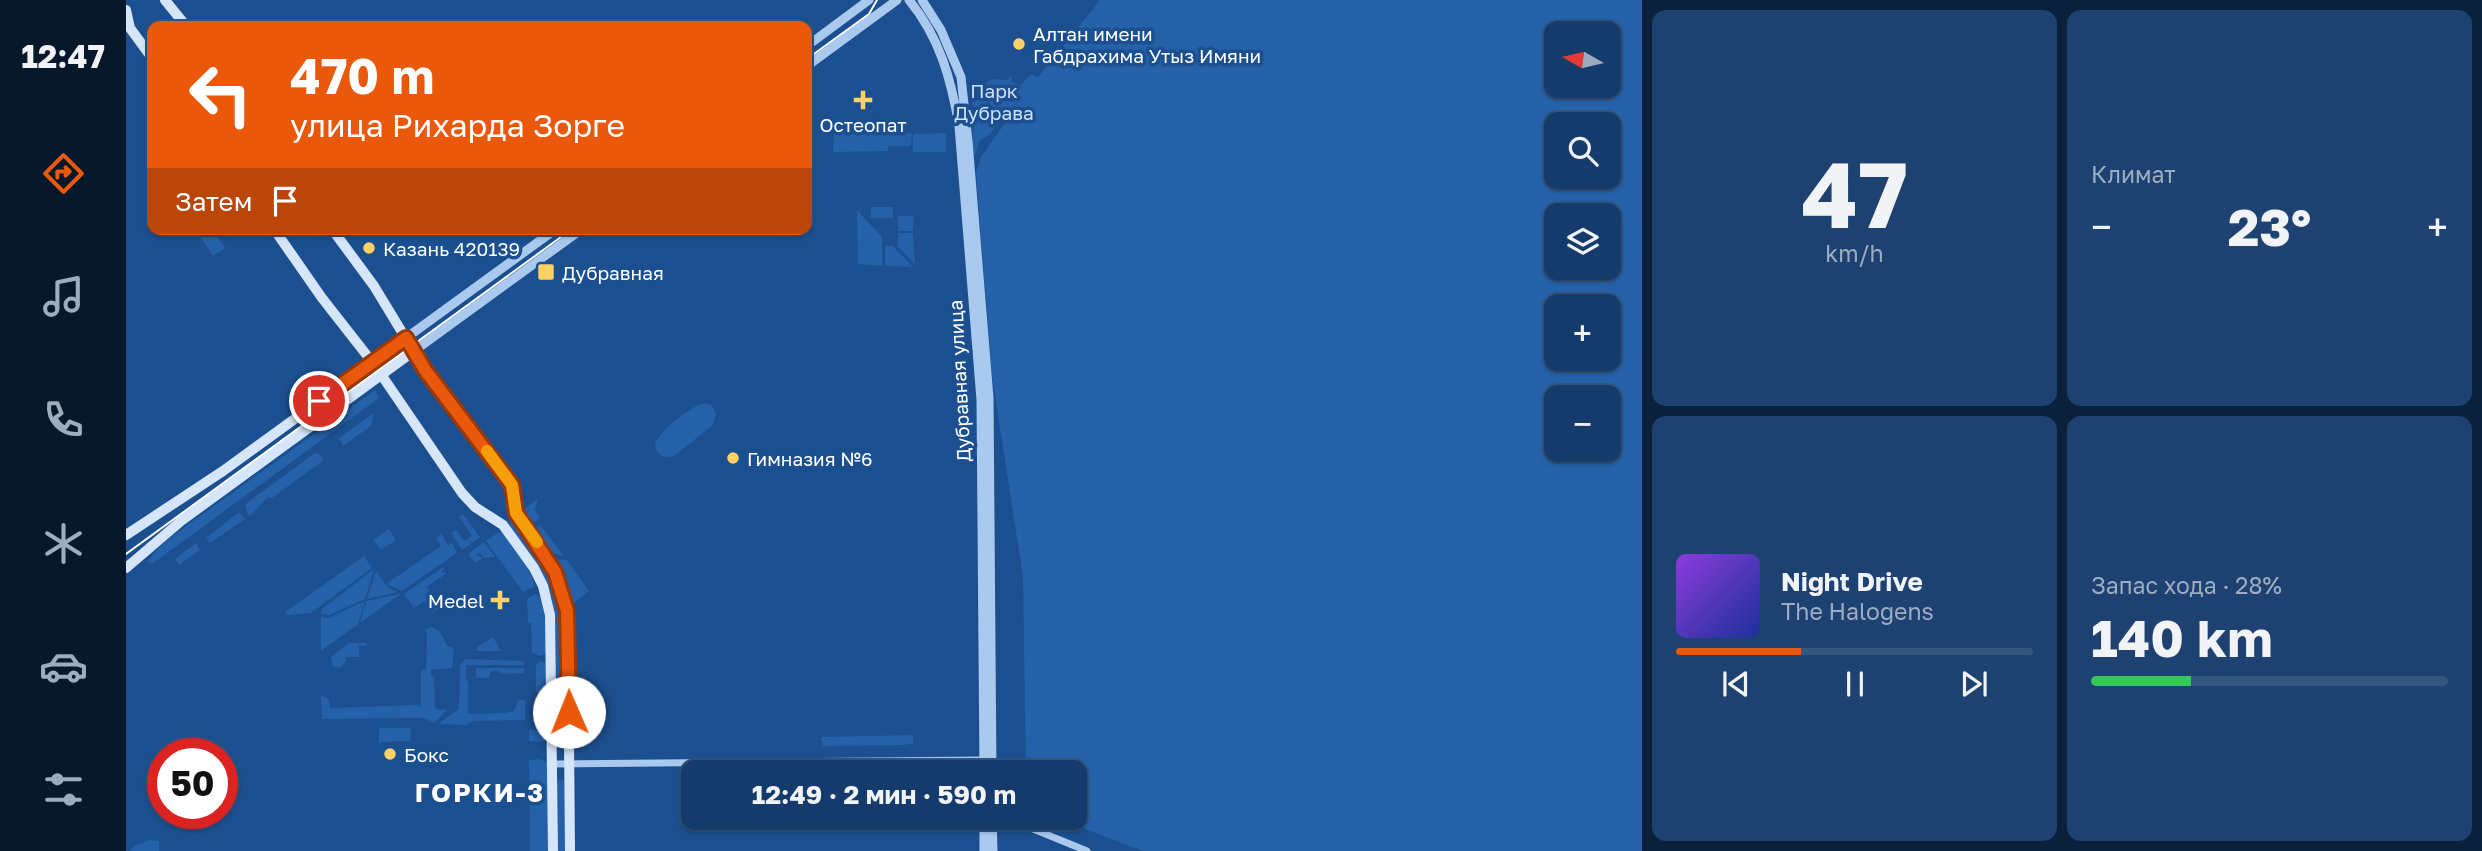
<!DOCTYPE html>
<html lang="ru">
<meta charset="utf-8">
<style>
body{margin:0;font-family:"Golos Text",sans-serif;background:#1d4271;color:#f1f3f6;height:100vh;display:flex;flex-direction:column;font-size:26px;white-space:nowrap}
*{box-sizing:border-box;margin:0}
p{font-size:23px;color:#9dadc1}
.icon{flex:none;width:38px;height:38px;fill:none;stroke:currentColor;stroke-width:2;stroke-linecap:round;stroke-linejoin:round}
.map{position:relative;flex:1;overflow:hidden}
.details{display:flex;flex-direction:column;gap:10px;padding:10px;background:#0b203b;width:840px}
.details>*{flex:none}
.hud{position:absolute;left:21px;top:21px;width:665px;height:214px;border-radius:14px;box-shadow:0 2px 5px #0004,0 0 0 2px #33557e;background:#ea580c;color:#fff;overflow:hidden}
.needle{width:46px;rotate:278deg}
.tools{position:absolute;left:1418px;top:21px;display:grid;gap:14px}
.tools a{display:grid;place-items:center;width:77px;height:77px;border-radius:14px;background:#143b6b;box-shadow:0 2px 5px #0004,0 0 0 2px #33557e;font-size:35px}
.speed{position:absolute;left:21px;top:738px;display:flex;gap:14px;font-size:35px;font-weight:700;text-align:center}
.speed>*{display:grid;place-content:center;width:91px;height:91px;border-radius:50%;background:#143b6b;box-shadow:0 2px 5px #0004,0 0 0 2px #33557e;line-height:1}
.speed .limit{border:10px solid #d22;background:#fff;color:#111}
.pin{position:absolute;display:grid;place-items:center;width:60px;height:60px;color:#fff;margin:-30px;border:4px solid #fff;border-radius:50%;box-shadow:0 2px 7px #0007}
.me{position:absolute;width:77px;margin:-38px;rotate:359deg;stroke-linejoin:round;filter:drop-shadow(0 0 5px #0008)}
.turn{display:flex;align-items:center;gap:24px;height:147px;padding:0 28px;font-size:32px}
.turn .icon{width:91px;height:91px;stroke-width:2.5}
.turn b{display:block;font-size:49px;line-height:60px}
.then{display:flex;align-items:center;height:66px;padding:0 28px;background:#0003;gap:14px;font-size:26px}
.big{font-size:52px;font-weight:700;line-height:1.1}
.details .widget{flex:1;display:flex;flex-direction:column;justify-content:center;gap:10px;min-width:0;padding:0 24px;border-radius:14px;background:#1d4271}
.details .dial{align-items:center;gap:0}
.dial b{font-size:91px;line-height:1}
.song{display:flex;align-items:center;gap:21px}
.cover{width:84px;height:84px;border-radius:10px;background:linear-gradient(135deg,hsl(270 70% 55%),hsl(230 70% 35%))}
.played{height:7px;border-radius:4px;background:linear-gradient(90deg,#ea580c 35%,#33557e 35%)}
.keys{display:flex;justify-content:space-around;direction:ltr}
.heat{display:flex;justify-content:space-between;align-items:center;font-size:38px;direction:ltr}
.charge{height:10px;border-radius:5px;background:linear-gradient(90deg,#34c759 28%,#33557e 0)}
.details .tiles{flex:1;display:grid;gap:10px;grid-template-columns:repeat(2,1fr)}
.trip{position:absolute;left:555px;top:760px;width:406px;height:70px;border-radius:14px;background:#143b6b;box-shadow:0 2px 5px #0004,0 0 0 2px #33557e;font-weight:700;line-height:70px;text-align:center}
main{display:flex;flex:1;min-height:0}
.menu{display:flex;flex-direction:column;width:126px;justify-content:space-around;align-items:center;background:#08182b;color:#9dadc1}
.menu .icon{width:49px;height:49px}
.menu .on{color:#ea580c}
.menu b{font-size:32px;color:#f1f3f6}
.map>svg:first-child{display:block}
</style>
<main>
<nav class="menu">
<b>12:47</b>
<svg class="icon on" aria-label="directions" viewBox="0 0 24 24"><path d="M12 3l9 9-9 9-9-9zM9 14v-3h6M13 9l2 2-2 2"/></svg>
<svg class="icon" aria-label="music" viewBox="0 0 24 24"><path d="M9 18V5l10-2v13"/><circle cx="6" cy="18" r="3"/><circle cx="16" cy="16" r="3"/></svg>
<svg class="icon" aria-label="phone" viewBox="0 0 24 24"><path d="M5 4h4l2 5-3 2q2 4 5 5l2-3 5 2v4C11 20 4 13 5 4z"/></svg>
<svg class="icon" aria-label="climate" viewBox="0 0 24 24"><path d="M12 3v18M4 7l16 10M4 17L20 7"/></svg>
<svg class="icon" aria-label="car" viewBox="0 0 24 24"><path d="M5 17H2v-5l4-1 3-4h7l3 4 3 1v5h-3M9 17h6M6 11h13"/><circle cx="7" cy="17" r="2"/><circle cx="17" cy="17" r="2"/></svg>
<svg class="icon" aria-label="filters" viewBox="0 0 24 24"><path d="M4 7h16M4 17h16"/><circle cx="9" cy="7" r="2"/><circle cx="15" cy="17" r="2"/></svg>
</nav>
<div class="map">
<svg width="1516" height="851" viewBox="0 0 1516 851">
<rect width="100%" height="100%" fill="#1b4f8f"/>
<path fill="#2461a8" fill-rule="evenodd" d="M974,0H1516V851H1017L928,817H948V772H900L897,577L866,376L850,172L855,157L886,113C869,120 869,135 854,140L849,155H846L848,111L843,87L846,85L853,87L866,79L882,80L884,76L886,78L884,81L895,85L905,74L912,77ZM1430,33H1482V86H1430ZM1430,124H1482V177H1430ZM1430,215H1482V268H1430ZM1430,306H1482V359H1430ZM1430,397H1482V450H1430Z
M786,133L785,146H762V151L707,152L708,134Z
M820,133V152H787V134Z
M745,207H767V218H745Z
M731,210L756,237V266L732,264Z
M772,216H788L787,231H772Z
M74,229H86L99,248L87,256L71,232Z
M772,233H787L789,265L772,246Z
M759,246H767L787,267L759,266Z
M249,390L253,398L26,564L21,562L33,547L56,529Z
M579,403L586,406L590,413L587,425L548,456C538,459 531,455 529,445C531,432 566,405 579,403Z
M248,413L245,426L217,446L213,438Z
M189,453L193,454L198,460L146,498L142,497L124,516L122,515L119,506L122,502Z
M412,498L409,510L414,518L409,522H401L395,512Z
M113,512L119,519L84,543L80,538Z
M337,514L354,537L336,550L325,533L330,530L338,541L346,536L333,517Z
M388,518C403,540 421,562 430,588C445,632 439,683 439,729L430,728L427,615L381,525Z
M414,525L438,556L425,553L418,542L409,536L408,530Z
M263,529L270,540L255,550L247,540Z
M373,532L378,533C388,548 409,569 408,587L397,592L360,541Z
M315,534L322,545L326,543L331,553L276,591L261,584L263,582L315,546L310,538Z
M358,542L369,557L358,558L353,552L350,555L357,558L349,563L342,554Z
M70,543L74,550L53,565L49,559Z
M238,556L246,568L185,613L161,615L159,612Z
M429,559L441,560L463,591L447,604H443L427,563Z
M317,567L318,569L315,572L321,573L301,587L314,608L306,613L298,601L288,608L278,594Z
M248,569L239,599L203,615L195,614L196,609Z
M250,571L262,588L272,592L241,599Z
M274,594H275L234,623L240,601Z
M410,594L415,597L420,616L421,652L415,656L406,653L405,623H402L401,599Z
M239,601L232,624L195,651V617L203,618Z
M306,627L314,632L322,647H326L328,651L326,668L305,670V676L308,677L309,709L321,710L308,723L298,718L196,719L195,697L197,696L203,700L204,708L289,705L295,707V670H300L301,632L298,630Z
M367,637L375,651H350L352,646Z
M223,643H241V646H233V657H220V662L214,667H207L205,657Z
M339,659L398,661V665H340V681H342V714L379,713L388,711L392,700H399V720L347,721L340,725L312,724L333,709L334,665Z
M415,661L420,663L422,680L420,687L415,688V694L410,691V665Z
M350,668H398V673L378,674L369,670L365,672L363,678H350Z
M253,728H285L284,741L253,742Z
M403,730H422L421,739L416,742L403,741Z
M787,735V743L778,745L697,746L695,737Z
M414,759L422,763L423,851H404L403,760Z
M436,779L439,782L440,851H430V781Z
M23,840L33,841V851H4L8,846Z"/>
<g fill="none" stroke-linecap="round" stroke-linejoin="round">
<path stroke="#a9c9ee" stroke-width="7" d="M426,764L858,760
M878,817L961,851"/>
<path stroke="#a9c9ee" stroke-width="9" d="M783,0C814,38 825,79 833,126L855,400L858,772
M796,0L815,30L835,77L842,141L863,398L866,772
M681,46L743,0
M681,66L771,0
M280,338L430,229
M288,351L456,229
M858,817V851
M866,817L867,851"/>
<path stroke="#d6e6fa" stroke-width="10" d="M39,0L60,26
M0,10L4,28L26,58
M148,229L196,298L250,367L336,493L349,507L377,525L408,568L417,586L424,615L427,851
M206,229L248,286L299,370L386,485L390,513L429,572L441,611L442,625L444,851
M0,535L97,471L280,338
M0,568L55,521L288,351"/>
<path stroke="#fff" stroke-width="2" d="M681,59L743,14L751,0
M0,554L446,229"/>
</g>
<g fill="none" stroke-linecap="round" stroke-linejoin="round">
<g stroke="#983908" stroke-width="18">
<path id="route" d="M193,401L280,338L299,370L386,485L390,513L429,572L441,611L443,712"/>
</g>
<use href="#route" stroke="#ea580c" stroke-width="12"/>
<path stroke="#f59e0b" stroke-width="12" d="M361,451L386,485L390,513L411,542"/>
</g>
<g fill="#ffd166" stroke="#1b4f8f" stroke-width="2.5">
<circle cx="893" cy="44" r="7"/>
<path d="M733.5 89.5h7v7h7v7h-7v7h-7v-7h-7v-7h7z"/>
<circle cx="243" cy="248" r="7"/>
<rect x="411" y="263" width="18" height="18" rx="3.5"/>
<circle cx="607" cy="458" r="7"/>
<path d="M370.5 589.5h7v7h7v7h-7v7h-7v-7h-7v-7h7z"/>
<circle cx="264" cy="754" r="7"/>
</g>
<g text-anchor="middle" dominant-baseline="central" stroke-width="7" stroke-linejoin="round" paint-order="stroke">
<g font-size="19" fill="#fff" stroke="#1b4f8f" text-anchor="start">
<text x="907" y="33">Алтан имени<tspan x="907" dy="22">Габдрахима Утыз Имяни</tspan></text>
<text x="737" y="124" text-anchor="middle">Остеопат</text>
<text x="257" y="248">Казань 420139</text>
<text x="436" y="272">Дубравная</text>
<text x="621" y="458">Гимназия №6</text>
<text x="358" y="600" text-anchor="end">Medel</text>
<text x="278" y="754">Бокс</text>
</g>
<g font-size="19" fill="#cfe3fa" stroke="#1b4f8f">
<text x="868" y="90">Парк<tspan x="868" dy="22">Дубрава</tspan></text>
</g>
<g font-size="19" fill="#fff" stroke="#1b4f8f">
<text transform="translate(833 381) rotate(-93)">Дубравная улица</text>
</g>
<g font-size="26" font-weight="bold" letter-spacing="2" fill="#fff" stroke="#1b4f8f">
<text x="354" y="792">ГОРКИ-3</text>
</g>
</g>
</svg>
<div class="tools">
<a><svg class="needle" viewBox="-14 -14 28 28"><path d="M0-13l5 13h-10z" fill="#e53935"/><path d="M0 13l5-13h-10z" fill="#9dadc1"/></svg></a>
<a><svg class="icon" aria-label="search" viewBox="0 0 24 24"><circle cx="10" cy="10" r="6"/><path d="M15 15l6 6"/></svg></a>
<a><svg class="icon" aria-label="layers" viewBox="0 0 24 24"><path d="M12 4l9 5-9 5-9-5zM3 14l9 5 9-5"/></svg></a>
<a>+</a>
<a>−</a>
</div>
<div class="speed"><div class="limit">50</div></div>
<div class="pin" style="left:193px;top:401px;background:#d93025"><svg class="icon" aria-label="arrive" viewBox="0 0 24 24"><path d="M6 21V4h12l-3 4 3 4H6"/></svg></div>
<svg class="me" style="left:443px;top:712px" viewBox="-20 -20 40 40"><circle r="19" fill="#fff"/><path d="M0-13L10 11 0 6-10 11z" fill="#ea580c"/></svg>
<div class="trip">12:49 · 2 мин · 590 m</div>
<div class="hud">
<div class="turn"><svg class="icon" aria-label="left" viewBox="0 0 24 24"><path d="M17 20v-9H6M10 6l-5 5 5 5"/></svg><div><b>470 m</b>улица Рихарда Зорге</div></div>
<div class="then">Затем<svg class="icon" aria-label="arrive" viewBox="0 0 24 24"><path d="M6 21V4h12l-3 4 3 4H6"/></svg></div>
</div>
</div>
<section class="details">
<div class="tiles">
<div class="widget dial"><b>47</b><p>km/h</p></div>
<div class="widget"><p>Климат</p>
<div class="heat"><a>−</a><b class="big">23°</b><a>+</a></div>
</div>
<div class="widget">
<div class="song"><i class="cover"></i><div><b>Night Drive</b><p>The Halogens</p></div></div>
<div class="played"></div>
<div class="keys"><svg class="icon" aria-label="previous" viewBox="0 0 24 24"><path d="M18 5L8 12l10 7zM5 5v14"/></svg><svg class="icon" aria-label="pause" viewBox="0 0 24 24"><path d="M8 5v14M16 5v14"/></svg><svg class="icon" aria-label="next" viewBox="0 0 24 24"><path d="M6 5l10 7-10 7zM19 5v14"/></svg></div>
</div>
<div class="widget"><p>Запас хода · 28%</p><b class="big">140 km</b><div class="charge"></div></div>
</div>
</section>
</main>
